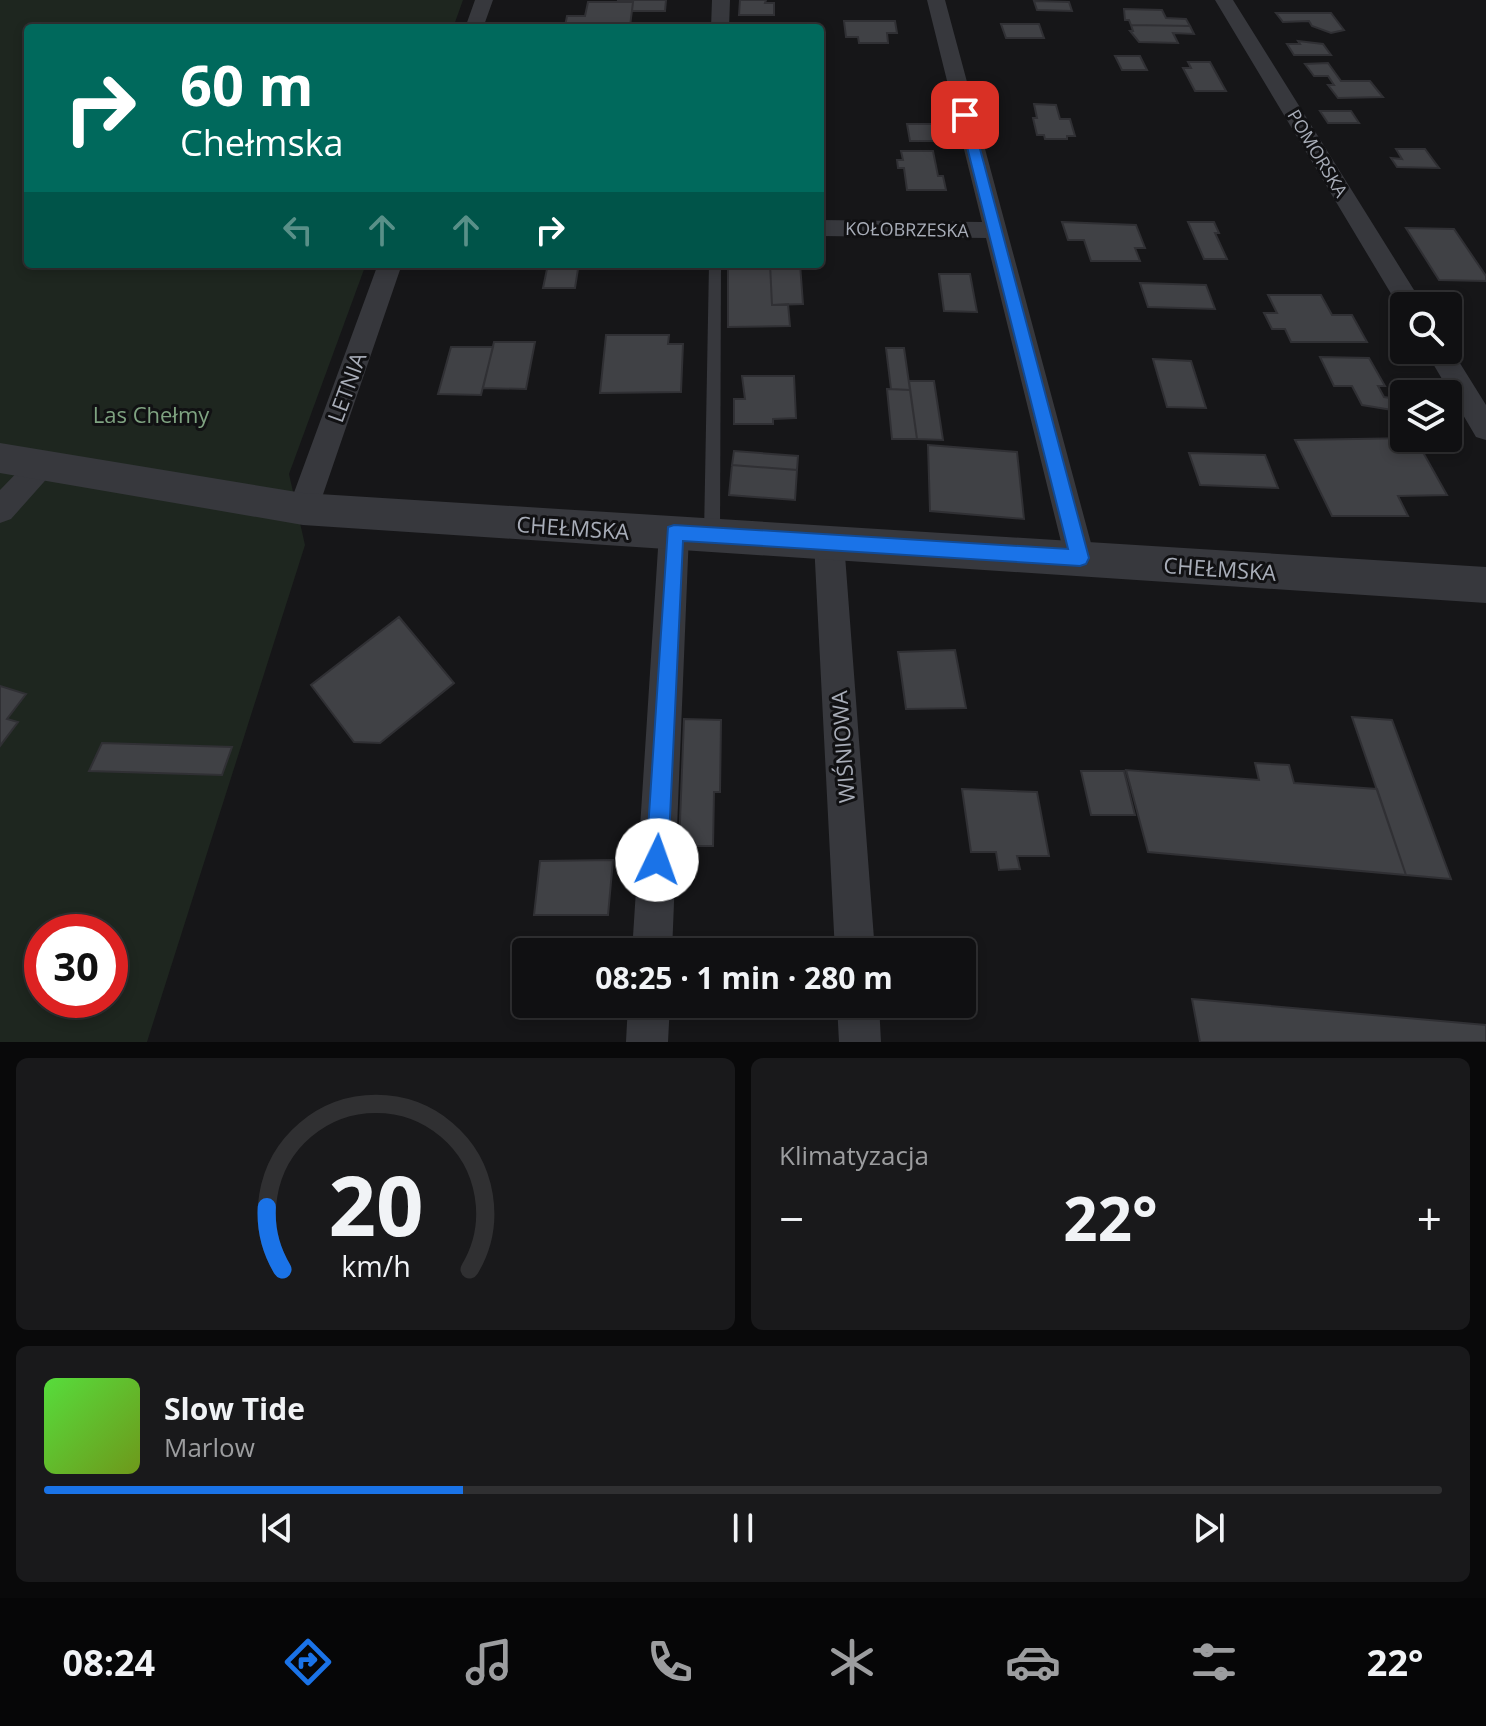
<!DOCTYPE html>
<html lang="pl">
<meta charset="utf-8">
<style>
body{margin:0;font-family:"Open Sans",sans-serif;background:#19191b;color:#f1f3f6;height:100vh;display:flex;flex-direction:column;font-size:30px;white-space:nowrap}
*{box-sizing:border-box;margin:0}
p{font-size:26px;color:#9c9d9f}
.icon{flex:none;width:44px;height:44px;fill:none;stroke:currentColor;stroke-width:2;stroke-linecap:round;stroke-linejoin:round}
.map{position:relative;height:1042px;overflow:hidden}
.drawer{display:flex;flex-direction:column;gap:16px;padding:16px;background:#09090a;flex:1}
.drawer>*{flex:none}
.top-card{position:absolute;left:24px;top:24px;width:800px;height:244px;border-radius:8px;box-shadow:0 4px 12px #0003,0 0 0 2px #303032;background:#00695c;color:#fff;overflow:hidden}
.fabs{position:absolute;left:1390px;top:292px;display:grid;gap:16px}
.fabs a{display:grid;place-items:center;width:72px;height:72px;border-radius:8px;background:#101012;box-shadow:0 4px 12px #0003,0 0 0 2px #303032;font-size:40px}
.speed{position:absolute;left:24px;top:914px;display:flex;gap:16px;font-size:40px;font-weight:700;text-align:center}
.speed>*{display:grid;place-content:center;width:104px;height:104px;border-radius:50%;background:#101012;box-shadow:0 4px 12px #0003,0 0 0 2px #303032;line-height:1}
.speed .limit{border:12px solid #d22;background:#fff;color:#111}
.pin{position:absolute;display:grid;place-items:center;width:68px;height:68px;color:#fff;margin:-34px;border-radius:16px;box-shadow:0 4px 12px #0006}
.me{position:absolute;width:88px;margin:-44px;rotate:3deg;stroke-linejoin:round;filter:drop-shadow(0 0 6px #0008)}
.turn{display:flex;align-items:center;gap:28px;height:168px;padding:0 24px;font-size:36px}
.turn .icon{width:104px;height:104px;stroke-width:2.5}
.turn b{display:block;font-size:56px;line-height:68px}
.lanes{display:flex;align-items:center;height:76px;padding:0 24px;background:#0003;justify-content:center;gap:40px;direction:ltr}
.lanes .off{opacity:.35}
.big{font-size:60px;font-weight:700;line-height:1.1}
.drawer .card{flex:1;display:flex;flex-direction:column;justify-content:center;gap:12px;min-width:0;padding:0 28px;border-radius:12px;background:#19191b}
.drawer .dial{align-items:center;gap:0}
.dial svg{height:208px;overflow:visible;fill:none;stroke:#303032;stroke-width:7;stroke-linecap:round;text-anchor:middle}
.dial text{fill:#f1f3f6;stroke:none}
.song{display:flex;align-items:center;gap:24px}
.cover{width:96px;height:96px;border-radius:12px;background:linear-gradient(135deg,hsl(110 70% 55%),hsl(80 70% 35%))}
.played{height:8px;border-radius:4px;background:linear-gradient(90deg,#1a73e8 30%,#303032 30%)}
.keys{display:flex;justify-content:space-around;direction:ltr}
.heat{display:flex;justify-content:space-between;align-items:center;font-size:44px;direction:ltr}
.drawer .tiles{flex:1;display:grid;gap:16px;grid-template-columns:1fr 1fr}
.card:last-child{grid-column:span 2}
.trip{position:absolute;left:512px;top:938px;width:464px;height:80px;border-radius:8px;background:#101012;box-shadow:0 4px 12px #0003,0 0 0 2px #303032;font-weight:700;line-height:80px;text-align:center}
.dock{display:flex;height:128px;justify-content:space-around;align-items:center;background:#060607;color:#9c9d9f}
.dock .icon{width:56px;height:56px}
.dock .current{color:#1a73e8}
.dock b{font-size:36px;color:#f1f3f6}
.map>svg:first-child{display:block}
</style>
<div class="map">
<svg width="1486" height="1042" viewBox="0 0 1486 1042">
<rect width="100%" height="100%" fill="#161618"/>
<path fill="#1e261f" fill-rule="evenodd" d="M0,0H463L453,28H28V264H366L289,474L305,545L147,1042H0ZM42,932H110V1000H42Z"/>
<path fill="#404145" stroke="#303034" stroke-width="2" d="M617,0H666L665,11H632L633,2Z
M740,0H766L765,3H774V15H739Z
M1034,1L1069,2L1072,11L1037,10Z
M588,2H633L630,26H565L567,16H585Z
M1124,9L1162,10L1166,18L1186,19L1190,26L1131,25L1129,20H1125Z
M1276,13H1331L1344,30L1331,33L1312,26L1309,21L1283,22Z
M844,21H895L897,33H887L888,43H859L858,37H846Z
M1001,24H1039L1044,38H1006Z
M1131,25L1190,26L1194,34L1173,33L1178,43L1139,42L1130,31H1133Z
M1298,41L1323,44L1331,55H1294L1287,44H1300Z
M1115,56H1140L1147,70H1122Z
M1188,62H1210L1226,91H1195L1183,68H1191Z
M1328,63L1341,81H1370L1383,97L1338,98L1328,85H1334L1328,76H1314L1305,64Z
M1034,104L1056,105L1060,119H1070L1075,136H1067V139H1045L1044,135H1037L1033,118H1037Z
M1320,111H1351L1359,123H1328Z
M907,124H937L941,141H910Z
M1396,149H1425L1439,168L1397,167L1391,158L1402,159Z
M901,151H933L938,176H943L946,190H907L904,168H898L897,160H903Z
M1062,222L1136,225L1145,248H1135L1140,261H1091L1084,240H1068Z
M1188,222H1214L1219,233H1215L1227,259H1204Z
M1406,228L1454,229L1486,276V281L1439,280Z
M728,264H770L772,305L788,304L790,326L728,327Z
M770,264H800L803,304L772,305Z
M547,269H578L575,288H543Z
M939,274H970L977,312L944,311Z
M1140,283L1206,285L1215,309L1148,307Z
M1268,295H1321L1332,315H1352L1367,342H1291L1285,329H1272L1264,313H1277Z
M606,335H669L668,344H683L681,392L600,393Z
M494,342H535L526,389L483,388Z
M451,347H493L481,395L438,394Z
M886,348H904L910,390L891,389Z
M1320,357L1369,358L1385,386H1378L1384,397L1397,399L1404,412L1362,405L1352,386H1334Z
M1153,359L1191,361L1206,408L1167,407Z
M742,376H794L796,418L773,419V424H734V399H745Z
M909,381H934L943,440L917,439Z
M887,389L910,390L917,439H892Z
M1415,438L1447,495L1398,496L1408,516H1332L1295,440Z
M928,445L1017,452L1024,519L930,511Z
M734,451L798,456L797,470L732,465Z
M1189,453L1265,455L1278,488L1200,485Z
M732,465L797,470L795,500L729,495Z
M399,617L454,683L380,743L354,742L311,685Z
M955,650L966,708L906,709L898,652Z
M0,686L26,694L7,719L18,722L0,746Z
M1352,717L1392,720L1451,879L1406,875Z
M684,719L721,720L720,792H714L713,846H679Z
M102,743L232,747L222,775L89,771Z
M1255,763L1289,765L1294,783L1377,789L1406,875L1148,852L1126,770L1259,780Z
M1081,771H1124L1135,815H1091Z
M962,789L1037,792L1049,856H1017L1020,869L999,870L996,852H971Z
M613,860L608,915H534L540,861Z
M1192,999L1486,1025V1042H1200Z"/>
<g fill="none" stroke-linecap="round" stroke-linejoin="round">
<path fill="#37383d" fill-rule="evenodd" d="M709,264H721L720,535L718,540L712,542L706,540L704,535Z"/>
<path fill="#37383d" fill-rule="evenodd" d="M475,0H493L483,28H465Z
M712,0H730L729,28H711Z
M927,0H945L1095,558L1091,568L1080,571L1069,568L1065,558L986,238L820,236V220L982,222Z
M1215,0H1233L1424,306H1404L1402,312Z
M378,264H402L318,509L314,518L303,521L292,518L288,509Z
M1448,344L1486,405V440L1476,437L1425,350H1448Z
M41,454L51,458L55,466L51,474L11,519L0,523V490L31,458Z
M674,520L685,524L689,533L672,952H632L659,533L663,524Z
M829,529L840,533L844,542L875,952H835L814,542L818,533Z
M628,1004H670L668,1042H626Z
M837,1004H879L881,1042H839Z"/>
<path fill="#37383d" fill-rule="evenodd" d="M0,443L303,493L1486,567V603L303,525L0,473Z"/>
</g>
<path fill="#1a73e8" stroke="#114b97" stroke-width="2" d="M961,112L971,115L1089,558L1086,564L1080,566L683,541L668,860L665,868L657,871L649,868L646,860L668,527L674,525L1068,549L959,115Z"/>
<g text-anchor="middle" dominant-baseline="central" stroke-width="6" stroke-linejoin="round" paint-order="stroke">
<g font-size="18" fill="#a8adb8" stroke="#111113">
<text transform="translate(1318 153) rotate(59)">POMORSKA</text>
<text transform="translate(907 229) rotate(1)">KOŁOBRZESKA</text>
</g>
<g font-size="22" fill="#a8adb8" stroke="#111113">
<text transform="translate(346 387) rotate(-70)">LETNIA</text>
<text transform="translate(573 527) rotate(4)">CHEŁMSKA</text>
<text transform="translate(1220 568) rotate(4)">CHEŁMSKA</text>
<text transform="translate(842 747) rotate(-94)">WIŚNIOWA</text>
</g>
<g font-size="22" fill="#7fa381" stroke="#111113">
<text x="151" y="414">Las Chełmy</text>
</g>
</g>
</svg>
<div class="fabs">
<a><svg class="icon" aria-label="search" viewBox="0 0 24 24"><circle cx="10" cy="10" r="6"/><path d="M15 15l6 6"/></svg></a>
<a><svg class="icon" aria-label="layers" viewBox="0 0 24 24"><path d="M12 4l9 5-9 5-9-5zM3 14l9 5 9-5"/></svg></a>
</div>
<div class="speed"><div class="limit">30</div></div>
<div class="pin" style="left:965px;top:115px;background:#d93025"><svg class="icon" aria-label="arrive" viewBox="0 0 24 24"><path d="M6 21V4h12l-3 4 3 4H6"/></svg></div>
<svg class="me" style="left:657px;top:860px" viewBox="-20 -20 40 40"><circle r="19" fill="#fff"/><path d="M0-13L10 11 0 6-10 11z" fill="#1a73e8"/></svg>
<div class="trip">08:25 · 1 min · 280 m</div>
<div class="top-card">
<div class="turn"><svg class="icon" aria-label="right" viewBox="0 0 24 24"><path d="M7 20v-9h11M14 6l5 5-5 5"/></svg><div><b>60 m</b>Chełmska</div></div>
<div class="lanes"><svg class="icon off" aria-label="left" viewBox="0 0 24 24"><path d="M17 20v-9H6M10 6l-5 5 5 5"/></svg><svg class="icon off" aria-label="ahead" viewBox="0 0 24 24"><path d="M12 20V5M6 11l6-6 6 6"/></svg><svg class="icon off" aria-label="ahead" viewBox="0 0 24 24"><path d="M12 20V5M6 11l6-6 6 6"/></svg><svg class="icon" aria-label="right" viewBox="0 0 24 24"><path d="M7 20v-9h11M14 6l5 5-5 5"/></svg></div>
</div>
</div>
<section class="drawer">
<div class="tiles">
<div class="card dial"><svg viewBox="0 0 100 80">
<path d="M14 69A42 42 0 1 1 86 69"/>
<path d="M14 69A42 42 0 0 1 8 45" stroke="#1a73e8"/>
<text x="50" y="56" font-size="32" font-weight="700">20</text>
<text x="50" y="72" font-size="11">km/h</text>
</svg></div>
<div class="card"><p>Klimatyzacja</p>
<div class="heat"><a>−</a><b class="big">22°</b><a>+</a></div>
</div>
<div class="card">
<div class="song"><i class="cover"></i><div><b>Slow Tide</b><p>Marlow</p></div></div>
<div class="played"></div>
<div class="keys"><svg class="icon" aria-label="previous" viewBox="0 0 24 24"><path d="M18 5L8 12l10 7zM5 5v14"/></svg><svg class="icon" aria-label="pause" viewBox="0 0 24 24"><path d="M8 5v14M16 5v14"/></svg><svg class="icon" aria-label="next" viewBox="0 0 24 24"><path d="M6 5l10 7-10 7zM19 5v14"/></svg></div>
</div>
</div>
</section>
<nav class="dock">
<b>08:24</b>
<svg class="icon current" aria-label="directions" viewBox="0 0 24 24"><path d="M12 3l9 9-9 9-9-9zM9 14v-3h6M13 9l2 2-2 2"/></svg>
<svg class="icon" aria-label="music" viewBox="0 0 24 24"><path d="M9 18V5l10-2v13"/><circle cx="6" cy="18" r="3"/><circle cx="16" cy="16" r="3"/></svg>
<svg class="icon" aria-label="phone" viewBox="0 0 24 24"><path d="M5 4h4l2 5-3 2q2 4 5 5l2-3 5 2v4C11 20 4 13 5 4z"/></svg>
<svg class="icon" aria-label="climate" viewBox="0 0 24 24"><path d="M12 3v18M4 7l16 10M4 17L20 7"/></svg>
<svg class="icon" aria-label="car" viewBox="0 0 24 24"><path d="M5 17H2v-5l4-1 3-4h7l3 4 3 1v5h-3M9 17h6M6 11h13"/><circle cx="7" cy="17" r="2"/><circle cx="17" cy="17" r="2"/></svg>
<svg class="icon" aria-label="filters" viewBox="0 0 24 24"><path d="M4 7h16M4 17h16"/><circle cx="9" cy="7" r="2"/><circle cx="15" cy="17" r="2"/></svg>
<b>22°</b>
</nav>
